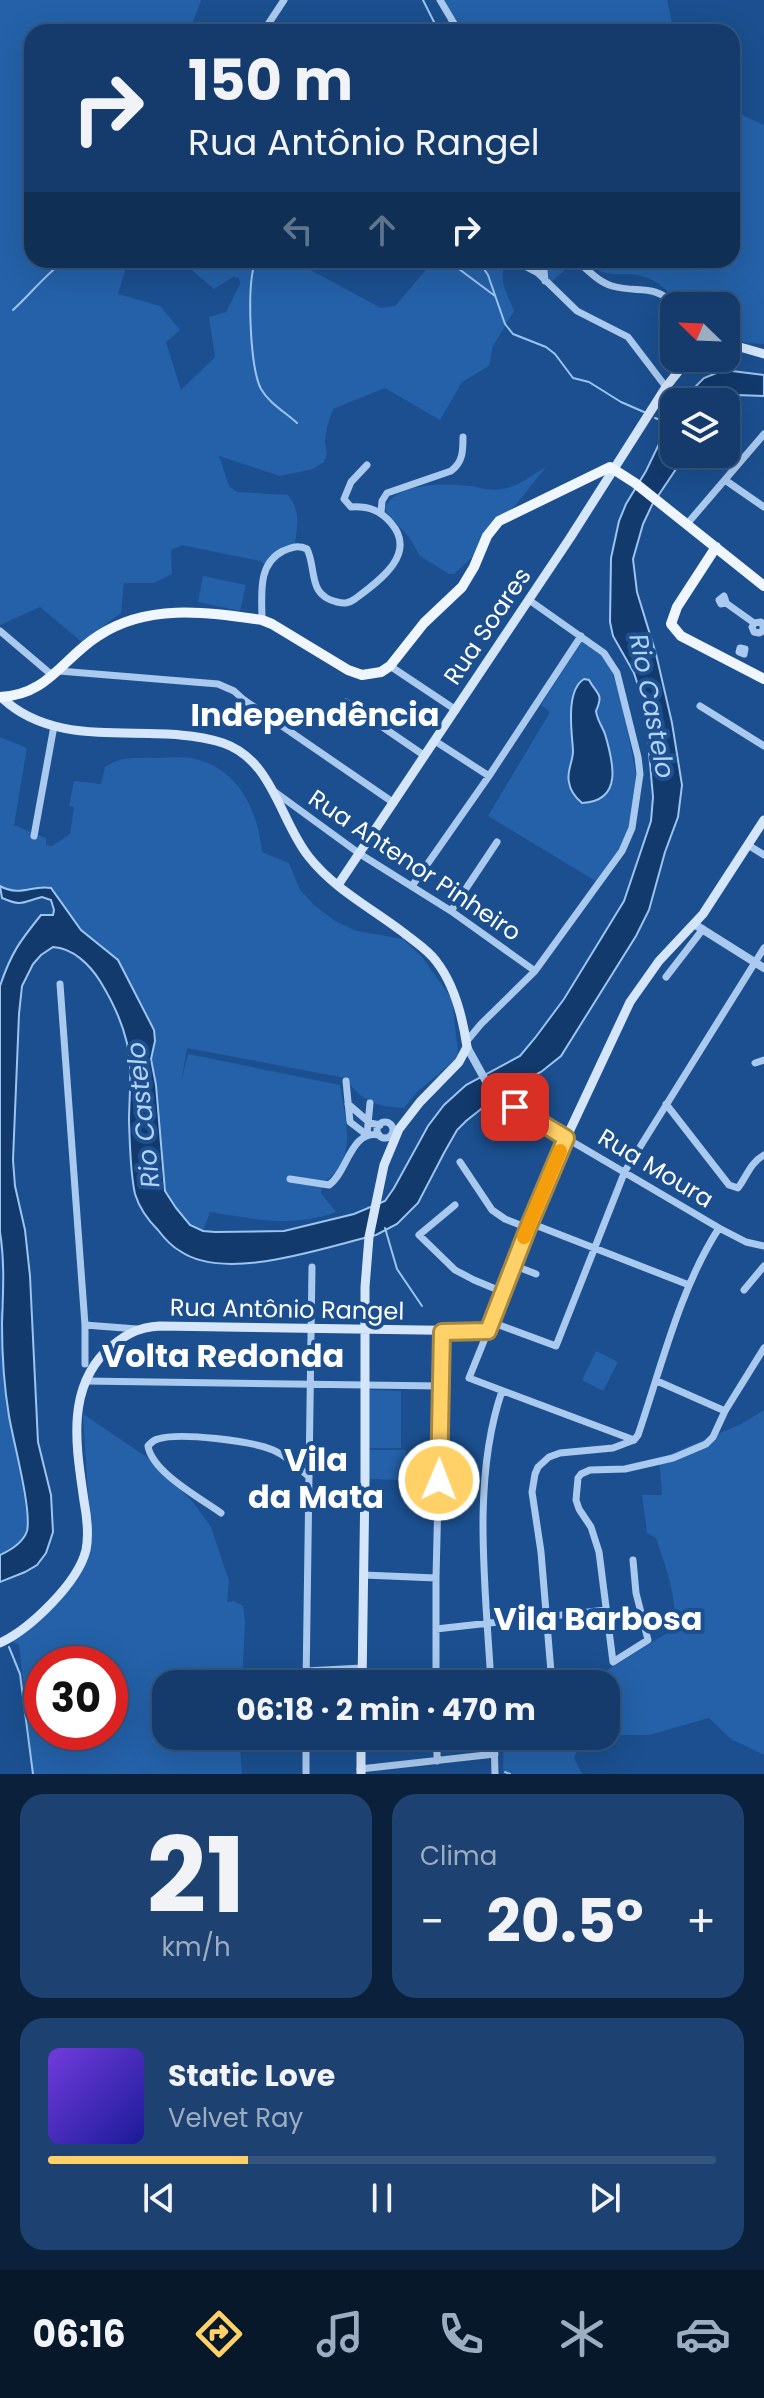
<!DOCTYPE html>
<html lang="pt">
<meta charset="utf-8">
<style>
body{margin:0;font-family:Poppins,sans-serif;background:#1d4271;color:#f1f3f6;height:100vh;display:flex;flex-direction:column;font-size:30px;white-space:nowrap}
*{box-sizing:border-box;margin:0}
p{font-size:26px;color:#9dadc1}
.icon{flex:none;width:44px;height:44px;fill:none;stroke:currentColor;stroke-width:2;stroke-linecap:round;stroke-linejoin:round}
.map{position:relative;height:1774px;overflow:hidden}
.side{display:flex;flex-direction:column;gap:20px;padding:20px;background:#0b203b;flex:1}
.side>*{flex:none}
.guide{position:absolute;left:24px;top:24px;width:716px;height:244px;border-radius:24px;box-shadow:0 8px 32px #0002,0 0 0 2px #33557e;background:#143b6b;color:#f1f3f6;overflow:hidden}
.needle{width:52px;rotate:293deg}
.controls{position:absolute;left:660px;top:292px;display:grid;gap:16px}
.controls a{display:grid;place-items:center;width:80px;height:80px;border-radius:16px;background:#143b6b;box-shadow:0 8px 32px #0002,0 0 0 2px #33557e;font-size:40px}
.speed{position:absolute;left:24px;top:1646px;display:flex;gap:16px;font-size:40px;font-weight:700;text-align:center}
.speed>*{display:grid;place-content:center;width:104px;height:104px;border-radius:50%;background:#143b6b;box-shadow:0 8px 32px #0002,0 0 0 2px #33557e;line-height:1}
.speed .limit{border:12px solid #d22;background:#fff;color:#111}
.pin{position:absolute;display:grid;place-items:center;width:68px;height:68px;color:#fff;margin:-34px;border-radius:16px;box-shadow:0 4px 12px #0006}
.me{position:absolute;width:88px;margin:-44px;rotate:1deg;stroke-linejoin:round;filter:drop-shadow(0 0 6px #0008)}
.turn{display:flex;align-items:center;gap:28px;height:168px;padding:0 32px;font-size:36px}
.turn .icon{width:104px;height:104px;stroke-width:2.5}
.turn b{display:block;font-size:56px;line-height:68px}
.lanes{display:flex;align-items:center;height:76px;padding:0 32px;background:#0003;justify-content:center;gap:40px;direction:ltr}
.lanes .off{opacity:.35}
.big{font-size:60px;font-weight:700;line-height:1.1}
.side .card{flex:1;display:flex;flex-direction:column;justify-content:center;gap:12px;min-width:0;padding:0 28px;border-radius:24px;background:#1d4271}
.side .dial{align-items:center;gap:0}
.dial b{font-size:104px;line-height:1}
.song{display:flex;align-items:center;gap:24px}
.cover{width:96px;height:96px;border-radius:12px;background:linear-gradient(135deg,hsl(260 70% 55%),hsl(240 70% 35%))}
.played{height:8px;border-radius:4px;background:linear-gradient(90deg,#ffd166 30%,#33557e 30%)}
.keys{display:flex;justify-content:space-around;direction:ltr}
.heat{display:flex;justify-content:space-between;align-items:center;font-size:44px;direction:ltr}
.side .tiles{flex:1;display:grid;gap:20px;grid-template-columns:1fr 1fr}
.card:last-child{grid-column:span 2}
.trip{position:absolute;left:152px;top:1670px;width:468px;height:80px;border-radius:24px;background:#143b6b;box-shadow:0 8px 32px #0002,0 0 0 2px #33557e;font-weight:700;line-height:80px;text-align:center}
.tab-bar{display:flex;height:128px;justify-content:space-around;align-items:center;background:#08182b;color:#9dadc1}
.tab-bar .icon{width:56px;height:56px}
.tab-bar .current{color:#ffd166}
.tab-bar b{font-size:36px;color:#f1f3f6}
.map>svg:first-child{display:block}
</style>
<div class="map">
<svg width="764" height="1774" viewBox="0 0 764 1774">
<rect width="100%" height="100%" fill="#1b4f8f"/>
<path fill="#2461a8" fill-rule="evenodd" d="M0,0H201L189,32H32V260H128L118,294L160,306L180,330L166,342L181,390L215,357L209,317L226,312L240,284L239,278L233,277L214,289L193,271L188,260H262L265,263L268,260H292L381,308L395,306L431,264L436,260H528L536,263V260H571L570,265L547,286L524,267L507,261C496,277 508,295 514,311L493,346L489,366L462,382L440,420L385,388L333,409L327,427L325,442L327,454L324,462L313,469L280,476L219,456L229,486L237,492L288,495C302,513 297,528 294,549L275,559L269,567L260,561L182,545L171,550L172,574L154,583H124L121,613L82,642L40,607L0,625Z
M439,0H667L674,32H453Z
M732,107L742,115L764,125V344L747,343L726,337V306H683C672,296 662,284 648,278C623,268 611,284 583,260H732Z
M546,467L478,552L454,574H449L420,556L409,537L387,513L385,508C397,482 446,483 471,486C481,488 491,491 501,489C518,487 532,475 546,467Z
M203,576L246,585L240,611L198,602Z
M583,640L608,658L622,703L636,774L632,816L626,835L616,855L597,882L488,816L550,712L541,705Z
M0,737L27,748L14,825L46,838V845L52,846L70,834L74,807L69,806L74,781L101,784L105,767C121,756 139,758 158,758C170,758 184,756 195,759C239,769 258,811 262,852L289,863L300,890L314,905L335,921L357,931L403,939L422,957L452,999L458,1052L455,1060L417,1092L404,1108C378,1107 360,1101 345,1078L187,1048L181,1082L188,1054L340,1085C345,1118 359,1161 324,1182L321,1193L336,1212C293,1228 253,1219 210,1212L203,1231C152,1213 159,1141 157,1098C156,1085 151,1073 151,1061C152,1050 155,1041 154,1030L118,960L81,930L51,888C30,885 21,897 0,886Z
M0,1311L3,1312L8,1412L25,1501L28,1526L21,1541L0,1555Z
M596,1351L618,1362L603,1391L582,1380Z
M369,1390L401,1391V1448H369Z
M764,1410V1755L731,1739L709,1718L649,1735H606V1684H585L672,1630C680,1600 665,1567 656,1538L647,1533L642,1495H662L659,1459L741,1424Z
M83,1414L148,1458L193,1502L211,1527L229,1581L227,1602L234,1601L243,1606L245,1622L242,1684H166V1736H243L240,1748L242,1774H33L19,1645L11,1641L76,1579L90,1524ZM42,1664H110V1732H42Z
M369,1450H406V1480L369,1479Z
M504,1736H583L574,1758L582,1774H503Z"/>
<path fill="#123a6d" stroke="#9cc4f0" stroke-width="2" d="M724,370L764,375V396L737,395L730,396L718,402H680L704,378Z
M674,413V454H686L652,505L643,524L633,559L637,592L656,654L672,723L682,785L678,817L665,852L649,910L636,936L561,1056L541,1072L505,1090L466,1121L457,1130L444,1153L418,1203L397,1224L376,1235C325,1247 226,1283 180,1251C171,1246 164,1238 158,1230C149,1221 139,1207 135,1194C130,1171 130,1145 129,1121C129,1103 131,1085 130,1066C129,1036 116,1007 100,981C90,965 73,948 53,947L41,955L33,964L22,986L19,1014L13,1160L15,1186L25,1230L30,1276L38,1442L51,1495L53,1532L46,1553L37,1565L25,1572L0,1582V1555C11,1550 23,1543 27,1531C32,1510 13,1440 9,1416C4,1386 2,1354 2,1324C3,1292 5,1263 0,1232V986C11,953 20,941 41,915H53L54,910L51,900L42,897C22,902 23,907 2,898L0,886C21,897 30,885 51,888L81,930L118,960L154,1030L155,1041L151,1059L156,1085L165,1191L176,1208L190,1225L203,1231L215,1232L284,1231L354,1214L385,1201L394,1188L428,1126L444,1105L466,1085L520,1056L535,1038L564,999L624,901L651,821L653,797L645,707L634,673L613,636L610,622L611,558L619,521L626,504L646,471Z
M584,679L589,680C597,695 604,693 596,711C597,720 602,726 605,734C613,761 624,801 582,803C576,798 570,791 569,782C566,772 573,762 573,751C572,732 565,691 584,679Z"/>
<g fill="none" stroke-linecap="round" stroke-linejoin="round">
<path stroke="#9cc4f0" stroke-width="2" d="M423,0L439,32
M256,260C246,283 250,367 261,389C269,403 285,412 297,423
M447,260L495,296
M478,260L488,275L505,324L513,334L546,347L555,354L573,378L589,382L621,402L644,412
M13,310C31,294 45,274 66,260
M655,418L674,425
M385,1228L397,1269L422,1306
M9,1647L20,1674L33,1774
M505,1772L510,1774"/>
<path stroke="#a9c9ee" stroke-width="7" d="M440,0L459,32
M263,32L284,0
M513,260L538,273L577,311L628,337L666,387
M543,260L545,281
M576,260C587,269 598,282 612,286C641,294 650,282 678,306
M725,480L764,507
M381,513L382,501L387,493L451,471C463,462 463,451 463,437
M687,524L764,434
M724,596L726,602L721,604L719,600Z
M726,603L754,623L761,622L763,625V631L759,633L754,632L752,627L754,623
M262,620C262,595 257,564 283,551C292,547 298,545 307,549C317,569 307,595 337,602C345,604 349,603 355,599C379,581 418,554 391,523C380,510 368,506 351,507L344,499L351,482L367,465
M0,631L53,676
M740,648L745,649L744,654L739,652Z
M390,666L456,710
M59,671L218,684L234,691L244,700L394,803
M346,702L425,756
M700,706L764,746
M435,741L489,776
M275,792L360,854L451,911L535,971
M34,836L54,726
M748,845L764,855
M412,886L489,776L581,636
M451,911L497,842
M666,977L703,929
M60,984L85,1325V1364
M466,1042L481,1024L535,971L622,851L632,828L640,774L638,757L617,673L604,653L529,600
M755,1063L764,1060
M346,1081L350,1122L367,1135
M348,1104L370,1123L380,1125
M666,1104L729,1185L738,1188C747,1176 750,1163 764,1155
M377 1130a8 8 0 1 1 16 0a8 8 0 1 1-16 0Z
M367,1135L370,1103
M566,1138L719,1228L746,1242L764,1246
M460,1162L492,1210L505,1219L528,1228
M290,1179L329,1185C348,1172 350,1130 379,1135
M455,1205L419,1235L455,1270L474,1280L503,1292
M530,1223L689,1285
M513,1265L536,1274
M744,1290L764,1266
M491,1322L556,1346L625,1171L764,948
M85,1325L137,1329
M488,1331L469,1378L634,1440
M85,1381L440,1386
M657,1381L725,1411
M634,1440L638,1435C661,1368 680,1288 719,1228
M221,1513C200,1498 152,1472 148,1446C152,1442 153,1440 158,1439C180,1432 252,1441 273,1450C287,1456 298,1467 309,1477
M633,1560L636,1593L648,1640L613,1662L599,1552L591,1527L579,1509L576,1500L578,1478L581,1474L590,1470L625,1469L673,1458L706,1444L713,1437L725,1411L764,1348
M364,1575L436,1578
M436,1629L606,1610
M306,1671L362,1668
M306,1684L312,1267
M436,1684V1578L442,1332
M491,1684C486,1590 471,1481 502,1391
M552,1684L541,1552L532,1492L535,1474L538,1467L549,1457L560,1453L613,1448L634,1440
M437,1736V1761
M494,1736L495,1774
M360,1769L495,1754
M306,1774V1736"/>
<path stroke="#a9c9ee" stroke-width="8" d="M694,924L764,968
M467,1047L488,1085L502,1098L566,1138"/>
<path stroke="#d6e6fa" stroke-width="9" d="M726,343L764,354
M1,697C60,754 152,720 223,743C273,760 280,821 309,857C334,889 373,909 404,933C415,942 428,950 436,961C454,984 463,1019 467,1047L459,1062L420,1102L399,1129L384,1165L369,1237L365,1287V1481L362,1684
M338,885L570,538L666,387L689,358
M0,1643C30,1629 78,1583 86,1550C89,1535 87,1517 84,1501C77,1450 65,1392 106,1351C123,1336 137,1327 160,1326L488,1331L562,1147L630,1002L659,961L703,914L764,820
M361,1774V1736"/>
<path stroke="#f0f6ff" stroke-width="10" d="M716,547L677,607L671,624L681,636L764,679
M0,697C48,695 62,659 98,636C147,603 206,612 262,620L272,624L348,670L362,675L381,672L390,666L424,623L462,587L474,567L487,536L499,521L610,467L635,483L764,586"/>
</g>
<g fill="none" stroke-linecap="round" stroke-linejoin="round">
<g stroke="#a68842" stroke-width="20">
<path id="route" d="M439,1480L442,1332L488,1331L528,1228L566,1138L515,1107"/>
</g>
<use href="#route" stroke="#ffd166" stroke-width="14"/>
<path stroke="#f59e0b" stroke-width="14" d="M524,1237L560,1151"/>
</g>
<g text-anchor="middle" dominant-baseline="central" stroke-width="8" stroke-linejoin="round" paint-order="stroke">
<g font-size="24" fill="#fff" stroke="#1b4f8f">
<text transform="translate(487 626) rotate(-56)">Rua Soares</text>
<text transform="translate(415 865) rotate(34)">Rua Antenor Pinheiro</text>
<text transform="translate(656 1168) rotate(31)">Rua Moura</text>
<text transform="translate(287 1309) rotate(1)">Rua Antônio Rangel</text>
</g>
<g font-size="26" font-style="italic" fill="#b5d3f5" stroke="#1b4f8f">
<text transform="translate(652 706) rotate(79)">Rio Castelo</text>
<text transform="translate(143 1115) rotate(-96)">Rio Castelo</text>
</g>
<g font-size="32" font-weight="bold" fill="#fff" stroke="#1b4f8f">
<text x="315" y="714">Independência</text>
<text x="223" y="1355">Volta Redonda</text>
<text x="316" y="1459">Vila<tspan x="316" dy="37">da Mata</tspan></text>
<text x="598" y="1618">Vila Barbosa</text>
</g>
</g>
</svg>
<div class="controls">
<a><svg class="needle" viewBox="-14 -14 28 28"><path d="M0-13l5 13h-10z" fill="#e53935"/><path d="M0 13l5-13h-10z" fill="#9dadc1"/></svg></a>
<a><svg class="icon" aria-label="layers" viewBox="0 0 24 24"><path d="M12 4l9 5-9 5-9-5zM3 14l9 5 9-5"/></svg></a>
</div>
<div class="speed"><div class="limit">30</div></div>
<div class="pin" style="left:515px;top:1107px;background:#d93025"><svg class="icon" aria-label="arrive" viewBox="0 0 24 24"><path d="M6 21V4h12l-3 4 3 4H6"/></svg></div>
<svg class="me" style="left:439px;top:1480px" viewBox="-20 -20 40 40"><circle r="17" fill="#ffd166" stroke="#fff" stroke-width="3"/><path d="M0-11L8 9 0 5-8 9z" fill="#fff"/></svg>
<div class="trip">06:18 · 2 min · 470 m</div>
<div class="guide">
<div class="turn"><svg class="icon" aria-label="right" viewBox="0 0 24 24"><path d="M7 20v-9h11M14 6l5 5-5 5"/></svg><div><b>150 m</b>Rua Antônio Rangel</div></div>
<div class="lanes"><svg class="icon off" aria-label="left" viewBox="0 0 24 24"><path d="M17 20v-9H6M10 6l-5 5 5 5"/></svg><svg class="icon off" aria-label="ahead" viewBox="0 0 24 24"><path d="M12 20V5M6 11l6-6 6 6"/></svg><svg class="icon" aria-label="right" viewBox="0 0 24 24"><path d="M7 20v-9h11M14 6l5 5-5 5"/></svg></div>
</div>
</div>
<section class="side">
<div class="tiles">
<div class="card dial"><b>21</b><p>km/h</p></div>
<div class="card"><p>Clima</p>
<div class="heat"><a>−</a><b class="big">20.5°</b><a>+</a></div>
</div>
<div class="card">
<div class="song"><i class="cover"></i><div><b>Static Love</b><p>Velvet Ray</p></div></div>
<div class="played"></div>
<div class="keys"><svg class="icon" aria-label="previous" viewBox="0 0 24 24"><path d="M18 5L8 12l10 7zM5 5v14"/></svg><svg class="icon" aria-label="pause" viewBox="0 0 24 24"><path d="M8 5v14M16 5v14"/></svg><svg class="icon" aria-label="next" viewBox="0 0 24 24"><path d="M6 5l10 7-10 7zM19 5v14"/></svg></div>
</div>
</div>
</section>
<nav class="tab-bar">
<b>06:16</b>
<svg class="icon current" aria-label="directions" viewBox="0 0 24 24"><path d="M12 3l9 9-9 9-9-9zM9 14v-3h6M13 9l2 2-2 2"/></svg>
<svg class="icon" aria-label="music" viewBox="0 0 24 24"><path d="M9 18V5l10-2v13"/><circle cx="6" cy="18" r="3"/><circle cx="16" cy="16" r="3"/></svg>
<svg class="icon" aria-label="phone" viewBox="0 0 24 24"><path d="M5 4h4l2 5-3 2q2 4 5 5l2-3 5 2v4C11 20 4 13 5 4z"/></svg>
<svg class="icon" aria-label="climate" viewBox="0 0 24 24"><path d="M12 3v18M4 7l16 10M4 17L20 7"/></svg>
<svg class="icon" aria-label="car" viewBox="0 0 24 24"><path d="M5 17H2v-5l4-1 3-4h7l3 4 3 1v5h-3M9 17h6M6 11h13"/><circle cx="7" cy="17" r="2"/><circle cx="17" cy="17" r="2"/></svg>
</nav>
